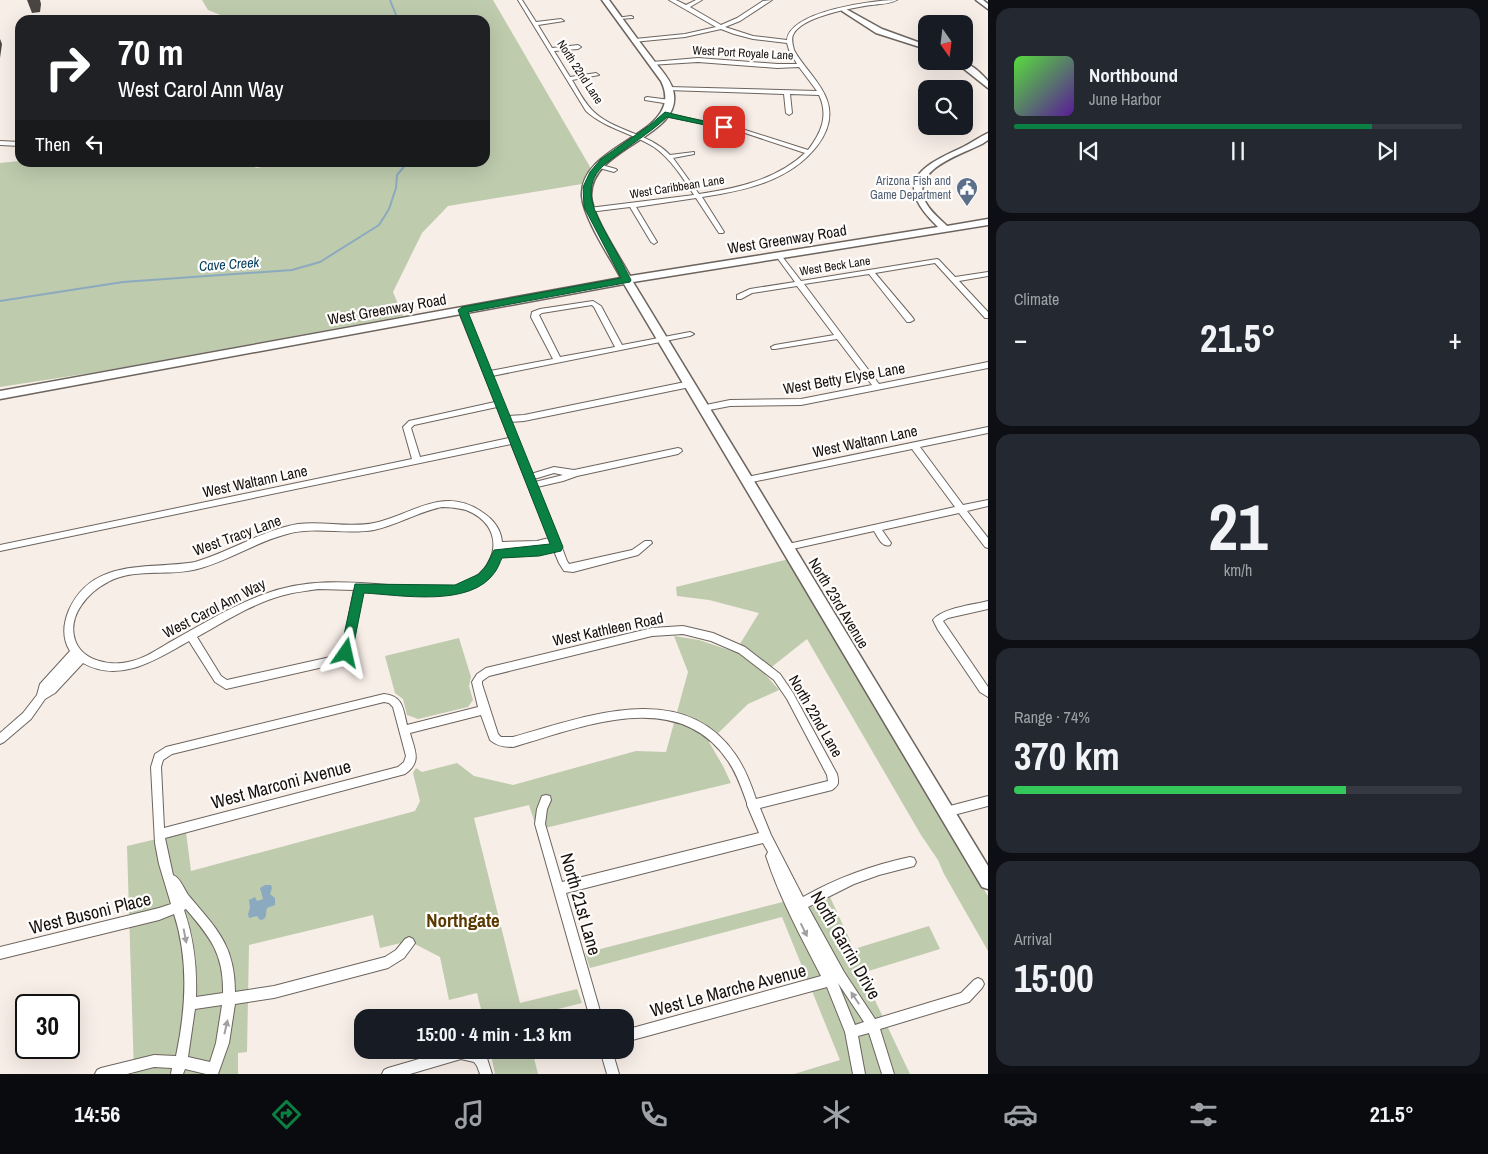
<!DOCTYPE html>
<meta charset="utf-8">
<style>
body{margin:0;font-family:"Archivo Narrow",sans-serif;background:#242831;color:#f1f3f6;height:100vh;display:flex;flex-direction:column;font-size:19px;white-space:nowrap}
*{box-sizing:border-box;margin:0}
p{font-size:16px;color:#9ea1a6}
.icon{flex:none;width:28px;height:28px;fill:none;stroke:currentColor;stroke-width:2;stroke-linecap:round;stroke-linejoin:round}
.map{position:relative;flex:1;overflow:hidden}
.panel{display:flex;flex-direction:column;gap:8px;padding:8px;background:#0d0f14;width:500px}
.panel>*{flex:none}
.guide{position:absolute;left:15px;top:15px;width:475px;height:152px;border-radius:15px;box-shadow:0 5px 20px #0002;background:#202124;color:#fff;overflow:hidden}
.needle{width:32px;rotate:166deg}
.tools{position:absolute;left:918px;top:15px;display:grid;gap:10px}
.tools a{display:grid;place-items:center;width:55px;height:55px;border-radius:10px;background:#171b24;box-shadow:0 5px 20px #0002;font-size:25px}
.speed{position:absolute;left:15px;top:994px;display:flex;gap:10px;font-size:25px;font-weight:700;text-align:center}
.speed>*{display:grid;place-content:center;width:65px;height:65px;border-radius:50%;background:#171b24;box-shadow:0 5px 20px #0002;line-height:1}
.speed .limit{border:2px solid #111;border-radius:8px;background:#fff;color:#111}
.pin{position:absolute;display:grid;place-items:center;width:42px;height:42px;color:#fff;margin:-21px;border-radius:10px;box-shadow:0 2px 8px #0006}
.me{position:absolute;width:55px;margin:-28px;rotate:11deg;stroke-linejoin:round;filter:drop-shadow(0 0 4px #0008)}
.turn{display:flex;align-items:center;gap:18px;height:105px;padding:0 20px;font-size:22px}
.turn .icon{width:65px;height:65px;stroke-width:2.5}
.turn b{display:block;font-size:35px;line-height:42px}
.then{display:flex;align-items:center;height:48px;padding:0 20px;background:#0003;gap:10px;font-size:19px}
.big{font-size:38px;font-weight:700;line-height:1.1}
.panel .card{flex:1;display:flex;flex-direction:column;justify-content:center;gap:8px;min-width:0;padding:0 18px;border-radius:15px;background:#242831}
.panel .dial{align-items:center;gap:0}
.dial b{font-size:65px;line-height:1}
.song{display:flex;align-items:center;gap:15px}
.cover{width:60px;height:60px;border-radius:8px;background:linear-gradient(135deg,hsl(110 70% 55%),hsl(270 70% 35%))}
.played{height:5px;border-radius:2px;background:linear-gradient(90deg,#0b8043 80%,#363941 80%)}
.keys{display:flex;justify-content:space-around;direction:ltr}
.heat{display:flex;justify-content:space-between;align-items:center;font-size:28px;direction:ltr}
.charge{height:8px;border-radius:4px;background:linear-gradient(90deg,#34c759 74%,#363941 0)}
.trip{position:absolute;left:354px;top:1009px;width:280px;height:50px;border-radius:15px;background:#171b24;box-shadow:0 5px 20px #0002;font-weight:700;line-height:50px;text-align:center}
.menu{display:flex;height:80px;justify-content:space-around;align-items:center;background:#090b0e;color:#9ea1a6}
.menu .icon{width:35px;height:35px}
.menu .active{color:#0b8043}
.menu b{font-size:22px;color:#f1f3f6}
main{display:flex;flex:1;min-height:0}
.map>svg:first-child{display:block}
</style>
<main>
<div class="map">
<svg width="988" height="1074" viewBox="0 0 988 1074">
<rect width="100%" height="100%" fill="#f8eee8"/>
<path fill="#becbad" d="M202,0H493L593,172L588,183L448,206L422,233L393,292L403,316L97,372L0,387V163L20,161V162H249L256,168L279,164V162H485V20H233L208,10Z
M789,559L988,896V951L944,874L938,860L921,835L807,639L764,673L779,690L748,704L709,742L723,766L731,783L537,830L529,805L474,818L520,1003L577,989L582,1003L526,1017H483L477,993L449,1000L440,957L409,941L380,948L373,915L249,945L247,1052L238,1053V1074H134L127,846L186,832L191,871L415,811L420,801L413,773L416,768L422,772L457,763L474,776L513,785L636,751L666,752L688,672L674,636L699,640L735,652L759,613L709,600L677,596L676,587Z
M459,638L471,677L469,686L473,700L468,707L418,719L407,715L403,699L395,693L385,656Z
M806,896L812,907L830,897L854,949L929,926L940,949L862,973L910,1074H794L840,1060L782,917L590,968L585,953Z
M490,1050H532L538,1074H495Z"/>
<path fill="#8caabf" d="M265,885H271L272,888L270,894L275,898V905L267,908C265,914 268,919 260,920L257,916L249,918L248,914L250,908L249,900L255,897L257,901L263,899L260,888Z"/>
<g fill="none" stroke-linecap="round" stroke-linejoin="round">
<path stroke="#8caabf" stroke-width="2" d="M390,0L398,20
M0,301L123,282L292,270L320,262L379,225L389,209L396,188L397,175L408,162"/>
<g stroke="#6c645e" stroke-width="2">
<path id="street" d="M518,0H522L536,22L561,19L564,21L538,25L552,48L578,45L581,47L578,49L554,51L570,77L596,73L599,75L572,80C578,90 584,102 592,110C613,132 648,132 670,155L694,152V154L673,158L699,194C737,188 776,180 805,153L739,131L665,116L663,115V113L742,129L808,150C821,133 829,116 819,95L790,94L792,113L789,115L786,113L784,94L667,90V88L669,87L817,91L799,67L777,68L698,62L650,65V63L652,62L698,58L777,64H797L789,50L787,43L753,39L734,34L721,29L685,37L633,42L632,41L635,39L685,34L716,27L669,0H676L686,5L696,0H702L690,7L721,25L737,18L763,1L772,0L740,21L725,27L753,36L787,40C790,11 873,0 897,0C890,4 880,4 871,5C853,8 801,16 793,35C791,40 793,45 794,50C803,67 820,81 827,100C833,117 827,133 817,146C790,181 744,191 702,197L724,232L723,233H719L696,198L636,207L657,242L654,244L651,242L630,207L589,212L586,210L589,208L694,195C683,178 671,159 654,147C632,133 606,129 586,111Z
M631,16L633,17V18L618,19L616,18Z
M647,97L670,100L673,102L670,104L645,100V98Z
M0,141L20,142V146L0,145Z
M598,164L616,169L617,170L614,172L596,167V165Z
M779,254L781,255L801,281L937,259L939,260L955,277L988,272V276L959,281L988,312V318H985L935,263L875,273L913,318L914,320L910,322H907L869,274L804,284L879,384L988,362V368L801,405L730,406L704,411L701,410L700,408L701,406L730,400L801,399L872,385L837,339L775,349H772L771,347L775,345L834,335L797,286L752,293L741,299H737V295L750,289L795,282L776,256Z
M593,301L601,306L622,345L690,332L694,334L690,336L492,376L508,416L524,415L690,381L693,382L694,384L690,387L524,421L510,422L531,474L554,467L574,470L678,448L681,449L682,451L678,454L577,476L563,481L537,487L559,540L567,561L569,564L632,550L645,541H651L652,543L638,555L573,572L564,571L559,563L554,551L539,554L500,557C484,610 404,593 363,590L351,653L341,663L226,689L215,682L189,641C157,659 120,684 83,663L55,693L45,699L31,719L4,742L0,744V733L23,713L37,695L40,684L70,651C62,638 63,624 69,610C93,557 149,570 195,562C230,552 262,530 298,524C324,521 349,528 374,523C412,515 443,485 482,512C493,519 501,529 502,542L537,541L549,538L511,444L0,551V545L412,459L403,427L409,421L495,402L458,310L459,308H462L466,310L490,371L553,359L531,317L532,312L540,309ZM592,305L594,307L615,347L560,357L539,315L542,313ZM497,407L509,438L420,457L411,428L414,425ZM554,473L563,475L535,482L534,479ZM442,507C450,507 458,508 466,510C507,526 499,570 462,584C443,591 419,587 400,586C353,582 307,577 262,595C230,607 201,625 172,641C158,649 144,659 128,662C110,666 82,661 75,640C67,616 88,592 108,582C133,568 165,576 193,570C226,563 255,542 287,534C316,526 345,535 374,530C397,525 418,512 442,507ZM551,545L539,548L502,550ZM318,589L354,590L342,651L335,656L227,680L221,676L197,637C224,622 253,603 284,595C295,592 307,591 318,589Z
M988,427V433L920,447L963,505L988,500V506L967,511L988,538V548L985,547L959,513L882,530L891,543L890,545C882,548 878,537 874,531L788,550L785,549L784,547L785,545L788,544L955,507L912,449L747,483L743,480L747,477Z
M988,601V609L948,618L943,621L988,687V697L980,692L938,630L933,620C942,608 973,605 988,601Z
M683,626L713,633L745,647L780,674L793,693L837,774C839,783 839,785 832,790L760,808L771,835L803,897C837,878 872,865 910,857L914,858L916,862L914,866L879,875L854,884L808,907L844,972L875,1019L961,993L974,980L978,978L982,980L984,984L982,988L969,1002L880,1029L894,1074H882L869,1033L858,1036L865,1074H853L845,1032L827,987L625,1042V1030L821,976C801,937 780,899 766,856L768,852L763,843L566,893L602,1018H590L535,824L537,809L542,796L546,795L550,796L551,800L547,809L545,824L562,882L759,833L747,805V803C742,789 737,774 728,761C678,686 582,727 513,747C504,747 497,746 490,740L481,715L410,733C415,751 422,762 405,774L165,838L173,875C181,878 184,890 189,896C217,929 235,946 235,992L274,986L385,957L396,950L405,939L409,937L413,939L415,943L404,958L388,968L274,998L235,1004L229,1043L218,1074H206L185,1069L183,1074H171L172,1068L154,1067L127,1074H95L97,1070L101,1068L154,1055L176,1056C186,1009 189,960 174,914L159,920L0,959V947L159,908L171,904L159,864L155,843L151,767L155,754L166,747L384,694C403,696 403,708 407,725L478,707L472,682L477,674L486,668L652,628ZM683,634L711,641L739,653L774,680L787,699L827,775L828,781L756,799C751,784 745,768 735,754C682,678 585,717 513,737H501L498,734L482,684V681L489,676L652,636ZM384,702L389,703L393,707L406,756L404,762L398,767L164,828L161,767L163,760L172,754ZM186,909C210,937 224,954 223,993L196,997C197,967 194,939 184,910ZM838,983L864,1022L855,1025ZM222,1005L216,1043L210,1062L188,1057L195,1009Z
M988,796V806L946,817L942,816L941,812L942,808L946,807Z
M450,1050L480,1051L486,1055L492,1074H480L477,1066L474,1062L461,1059L410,1074H382L384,1070L388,1068Z
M600,1050H612L619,1074H607Z"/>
</g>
<g stroke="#6c645e" stroke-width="3">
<path id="secondary" d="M602,0H609C623,19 637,39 652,58C659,68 670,78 673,90C686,137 591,146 591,195C591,215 620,257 630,276L938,227C895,185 914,169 961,148C970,144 979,137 988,133V140L982,144C960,155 908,170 926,203C931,212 940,219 947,226L988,219V225L633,282L988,866V889L982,887L624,284L0,399V391L621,278C610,257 584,219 582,196C579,142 688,135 661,81Z
M976,0H983L988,4V9Z
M842,9H846L882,29L926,45V49L876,33L842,11Z
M954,61C969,61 979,71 988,81V88Z"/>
</g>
<use href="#street" fill="#fff" fill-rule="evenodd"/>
<use href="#secondary" fill="#fff" fill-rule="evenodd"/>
</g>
<path fill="#4a4540" d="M27,0H40L41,4L40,12L32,13Z
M0,39L2,44L0,58Z
M17,39H20V47Z"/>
<path fill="#6a625c" stroke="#4a4540" d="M18,32H20V39H17Z"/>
<defs><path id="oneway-solid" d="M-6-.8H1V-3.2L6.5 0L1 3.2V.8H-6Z" transform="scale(1.25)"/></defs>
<g fill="#a1a09f">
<use href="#oneway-solid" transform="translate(804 930) rotate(64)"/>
<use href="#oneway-solid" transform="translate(185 936) rotate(79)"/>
<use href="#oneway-solid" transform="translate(855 998) rotate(-124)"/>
<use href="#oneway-solid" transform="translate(226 1027) rotate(-77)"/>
</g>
<path fill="#0b8043" stroke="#07532c" d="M665,112L728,127L724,129L667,117C649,134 628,146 609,161C577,185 595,212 609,239C617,253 624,266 631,280L630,282L468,312L563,547L561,551L539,556L502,558C500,562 498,568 495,572C471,608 401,595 364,593L352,653L350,657L346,658L342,657L340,653L355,584L455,585L479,574L486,566L494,550L550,544L458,310L462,307L621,278L584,207L583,187L590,172L601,159L650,125Z"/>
<defs>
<g id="civic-pin" transform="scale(1.125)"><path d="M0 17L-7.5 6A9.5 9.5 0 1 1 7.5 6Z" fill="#5c6f8a" stroke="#fffdfc"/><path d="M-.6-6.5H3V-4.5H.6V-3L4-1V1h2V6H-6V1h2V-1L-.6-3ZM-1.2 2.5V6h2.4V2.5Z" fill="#fff"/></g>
</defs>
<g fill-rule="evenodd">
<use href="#civic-pin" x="967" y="188"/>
</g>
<g text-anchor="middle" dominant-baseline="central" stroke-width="4.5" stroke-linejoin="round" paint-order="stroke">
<g font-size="12" fill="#15110f" stroke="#fffdfc">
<text transform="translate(743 53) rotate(3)">West Port Royale Lane</text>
<text transform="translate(580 72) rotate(57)">North 22nd Lane</text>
<text transform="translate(677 187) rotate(-9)">West Caribbean Lane</text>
<text transform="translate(835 266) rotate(-9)">West Beck Lane</text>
</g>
<g font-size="12" fill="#4e5e75" stroke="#fffdfc" text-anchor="end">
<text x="951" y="181">Arizona Fish and<tspan x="951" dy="14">Game Department</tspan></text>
</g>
<g font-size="14" font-style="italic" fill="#023d5b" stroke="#fffdfc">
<text transform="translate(229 264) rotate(-4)">Cave Creek</text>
</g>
<g font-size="15" fill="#15110f" stroke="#fffdfc">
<text transform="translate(787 239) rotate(-9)">West Greenway Road</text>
<text transform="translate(387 309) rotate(-10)">West Greenway Road</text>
<text transform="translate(844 378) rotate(-10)">West Betty Elyse Lane</text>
<text transform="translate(865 441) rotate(-12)">West Waltann Lane</text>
<text transform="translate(255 481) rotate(-12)">West Waltann Lane</text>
<text transform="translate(237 535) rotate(-20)">West Tracy Lane</text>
<text transform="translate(839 603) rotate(59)">North 23rd Avenue</text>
<text transform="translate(214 608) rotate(-27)">West Carol Ann Way</text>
<text transform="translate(608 629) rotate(-12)">West Kathleen Road</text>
<text transform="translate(816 716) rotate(60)">North 22nd Lane</text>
</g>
<g font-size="18" fill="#15110f" stroke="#fffdfc">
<text transform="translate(281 784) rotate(-15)">West Marconi Avenue</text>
<text transform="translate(581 904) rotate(74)">North 21st Lane</text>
<text transform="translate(90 913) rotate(-14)">West Busoni Place</text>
<text transform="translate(846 945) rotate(60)">North Garrin Drive</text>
<text transform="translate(728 990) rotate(-15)">West Le Marche Avenue</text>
</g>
<g font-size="19" font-weight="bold" fill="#5a3900" stroke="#fffdfc">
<text x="463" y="920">Northgate</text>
</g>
</g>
</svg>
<div class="tools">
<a><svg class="needle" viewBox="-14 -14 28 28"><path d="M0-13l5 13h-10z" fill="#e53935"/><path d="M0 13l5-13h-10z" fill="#9ea1a6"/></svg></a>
<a><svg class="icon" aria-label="search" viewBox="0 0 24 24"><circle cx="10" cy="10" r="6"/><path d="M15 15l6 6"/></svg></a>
</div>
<div class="speed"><div class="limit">30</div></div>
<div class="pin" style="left:724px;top:127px;background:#d93025"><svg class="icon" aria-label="arrive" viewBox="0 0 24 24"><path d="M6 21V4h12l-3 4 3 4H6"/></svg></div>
<svg class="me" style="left:346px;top:653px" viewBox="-20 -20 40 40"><path d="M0-17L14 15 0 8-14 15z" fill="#0b8043" stroke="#fff" stroke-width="4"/></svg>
<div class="trip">15:00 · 4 min · 1.3 km</div>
<div class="guide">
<div class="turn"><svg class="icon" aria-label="right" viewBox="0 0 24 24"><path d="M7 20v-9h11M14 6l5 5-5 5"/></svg><div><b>70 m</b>West Carol Ann Way</div></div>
<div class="then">Then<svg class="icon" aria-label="left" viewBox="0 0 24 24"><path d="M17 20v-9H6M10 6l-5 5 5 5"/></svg></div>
</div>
</div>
<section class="panel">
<div class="card">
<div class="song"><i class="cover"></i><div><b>Northbound</b><p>June Harbor</p></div></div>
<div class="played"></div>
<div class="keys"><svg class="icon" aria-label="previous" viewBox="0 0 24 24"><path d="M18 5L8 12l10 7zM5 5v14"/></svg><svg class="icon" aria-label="pause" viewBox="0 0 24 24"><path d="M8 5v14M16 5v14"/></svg><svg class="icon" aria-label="next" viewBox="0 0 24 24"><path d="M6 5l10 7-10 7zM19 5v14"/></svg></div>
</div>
<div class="card"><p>Climate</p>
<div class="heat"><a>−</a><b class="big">21.5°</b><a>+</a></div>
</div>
<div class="card dial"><b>21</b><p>km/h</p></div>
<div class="card"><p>Range · 74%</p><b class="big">370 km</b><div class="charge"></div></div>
<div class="card"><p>Arrival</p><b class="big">15:00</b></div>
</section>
</main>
<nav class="menu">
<b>14:56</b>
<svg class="icon active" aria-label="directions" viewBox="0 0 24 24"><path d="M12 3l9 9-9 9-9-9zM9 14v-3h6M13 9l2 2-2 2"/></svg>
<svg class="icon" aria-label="music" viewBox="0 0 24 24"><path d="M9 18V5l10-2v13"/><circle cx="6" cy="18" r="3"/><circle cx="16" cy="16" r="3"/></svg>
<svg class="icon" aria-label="phone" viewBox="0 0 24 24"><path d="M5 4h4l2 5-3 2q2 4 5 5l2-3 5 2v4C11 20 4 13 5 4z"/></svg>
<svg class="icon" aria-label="climate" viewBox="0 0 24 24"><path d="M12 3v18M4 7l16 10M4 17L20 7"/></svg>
<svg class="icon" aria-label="car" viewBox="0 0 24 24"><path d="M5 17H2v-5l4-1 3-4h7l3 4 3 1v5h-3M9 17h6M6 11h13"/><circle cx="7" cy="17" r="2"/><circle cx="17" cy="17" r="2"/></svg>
<svg class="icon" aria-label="filters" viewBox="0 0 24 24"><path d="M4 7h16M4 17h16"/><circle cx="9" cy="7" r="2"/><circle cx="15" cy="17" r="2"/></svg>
<b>21.5°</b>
</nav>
